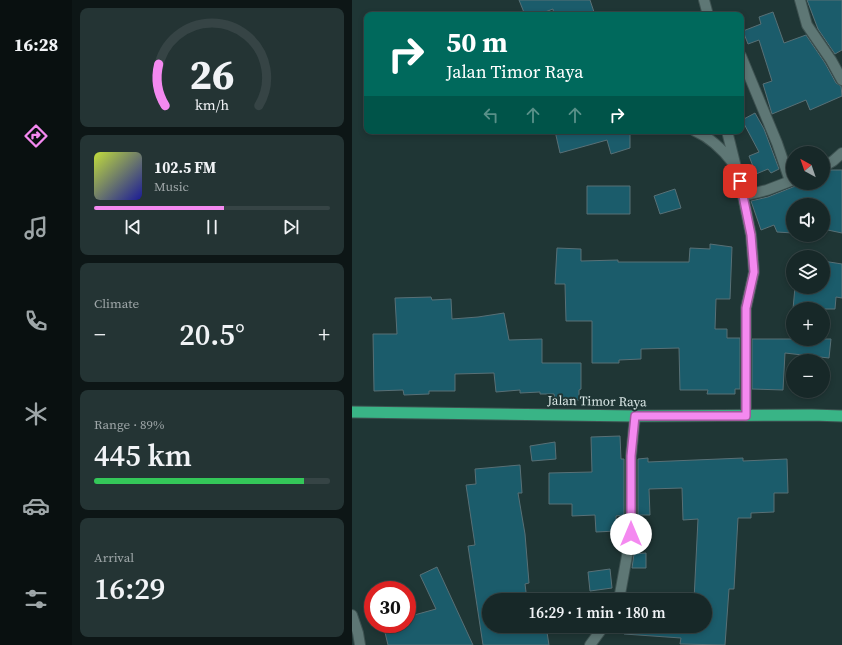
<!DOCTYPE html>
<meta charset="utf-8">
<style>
body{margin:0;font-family:"Source Serif 4",serif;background:#243434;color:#f1f3f6;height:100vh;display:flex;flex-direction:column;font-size:15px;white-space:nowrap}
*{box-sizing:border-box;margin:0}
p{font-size:13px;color:#9ea6a8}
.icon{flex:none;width:22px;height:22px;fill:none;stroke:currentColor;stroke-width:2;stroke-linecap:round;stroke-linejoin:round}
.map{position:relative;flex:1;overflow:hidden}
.drawer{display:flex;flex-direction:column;gap:8px;padding:8px;background:#0d1616;width:280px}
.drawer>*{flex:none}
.guide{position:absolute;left:12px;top:12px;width:380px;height:122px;border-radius:8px;box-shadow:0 2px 6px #0003,0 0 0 1px #364445;background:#00695c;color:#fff;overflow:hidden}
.needle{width:26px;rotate:320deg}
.fabs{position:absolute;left:434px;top:146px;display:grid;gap:8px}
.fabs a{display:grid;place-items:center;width:44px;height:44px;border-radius:50%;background:#172828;box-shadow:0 2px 6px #0003,0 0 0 1px #364445;font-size:20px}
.speed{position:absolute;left:12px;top:581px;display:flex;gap:8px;font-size:20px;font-weight:700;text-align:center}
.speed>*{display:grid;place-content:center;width:52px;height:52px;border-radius:50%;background:#172828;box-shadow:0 2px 6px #0003,0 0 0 1px #364445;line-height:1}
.speed .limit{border:6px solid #d22;background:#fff;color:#111}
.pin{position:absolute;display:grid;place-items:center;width:34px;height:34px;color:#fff;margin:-17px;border-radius:8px;box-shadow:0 2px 6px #0006}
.me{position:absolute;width:44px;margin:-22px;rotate:0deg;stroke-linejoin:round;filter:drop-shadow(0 0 3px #0008)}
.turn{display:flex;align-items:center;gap:14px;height:84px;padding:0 16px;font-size:18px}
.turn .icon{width:52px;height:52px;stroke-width:2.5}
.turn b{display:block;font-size:28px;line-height:34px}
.lanes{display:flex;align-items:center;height:38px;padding:0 16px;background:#0003;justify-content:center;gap:20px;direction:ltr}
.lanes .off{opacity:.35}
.big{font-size:30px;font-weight:600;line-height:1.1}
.drawer .tile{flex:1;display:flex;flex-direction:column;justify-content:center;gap:6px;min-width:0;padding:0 14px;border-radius:8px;background:#243434}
.drawer .dial{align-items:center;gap:0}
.dial svg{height:104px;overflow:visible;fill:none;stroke:#364445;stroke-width:7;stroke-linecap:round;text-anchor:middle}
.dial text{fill:#f1f3f6;stroke:none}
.song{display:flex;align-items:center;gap:12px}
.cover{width:48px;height:48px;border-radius:6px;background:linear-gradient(135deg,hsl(70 70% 55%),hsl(240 70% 35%))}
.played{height:4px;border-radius:2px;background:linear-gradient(90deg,#f489f0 55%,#364445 55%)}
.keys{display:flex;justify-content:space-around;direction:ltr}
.heat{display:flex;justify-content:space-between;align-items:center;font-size:22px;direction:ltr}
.charge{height:6px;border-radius:3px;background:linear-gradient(90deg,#34c759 89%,#364445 0)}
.trip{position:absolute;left:130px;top:593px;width:230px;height:40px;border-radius:20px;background:#172828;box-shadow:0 2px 6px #0003,0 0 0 1px #364445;font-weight:600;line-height:40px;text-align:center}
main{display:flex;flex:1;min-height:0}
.menu{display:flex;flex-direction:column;width:72px;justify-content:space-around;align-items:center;background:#091010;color:#9ea6a8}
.menu .icon{width:28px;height:28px}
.menu .on{color:#f489f0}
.menu b{font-size:18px;color:#f1f3f6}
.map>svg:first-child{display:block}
</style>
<main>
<nav class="menu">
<b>16:28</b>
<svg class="icon on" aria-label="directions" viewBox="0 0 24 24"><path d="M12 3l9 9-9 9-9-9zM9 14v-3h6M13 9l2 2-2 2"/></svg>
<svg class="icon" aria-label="music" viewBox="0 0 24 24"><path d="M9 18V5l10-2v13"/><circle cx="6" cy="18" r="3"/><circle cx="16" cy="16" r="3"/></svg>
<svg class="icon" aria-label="phone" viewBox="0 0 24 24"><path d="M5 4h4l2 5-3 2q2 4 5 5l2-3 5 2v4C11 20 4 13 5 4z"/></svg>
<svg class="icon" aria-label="climate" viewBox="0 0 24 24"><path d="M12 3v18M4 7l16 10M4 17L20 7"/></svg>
<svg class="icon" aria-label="car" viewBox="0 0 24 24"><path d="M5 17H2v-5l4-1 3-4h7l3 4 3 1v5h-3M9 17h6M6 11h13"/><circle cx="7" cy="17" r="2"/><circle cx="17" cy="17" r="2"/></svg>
<svg class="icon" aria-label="filters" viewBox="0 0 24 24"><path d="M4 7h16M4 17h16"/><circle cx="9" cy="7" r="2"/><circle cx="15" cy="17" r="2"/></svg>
</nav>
<section class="drawer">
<div class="tile dial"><svg viewBox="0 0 100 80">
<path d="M14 69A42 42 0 1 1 86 69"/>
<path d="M14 69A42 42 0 0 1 9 37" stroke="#f489f0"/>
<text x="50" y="56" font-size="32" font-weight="700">26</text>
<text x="50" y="72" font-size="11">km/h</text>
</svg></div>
<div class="tile">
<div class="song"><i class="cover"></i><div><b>102.5 FM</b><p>Music</p></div></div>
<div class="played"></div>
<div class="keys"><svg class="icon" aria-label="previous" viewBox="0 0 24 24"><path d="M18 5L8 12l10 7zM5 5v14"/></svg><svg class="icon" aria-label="pause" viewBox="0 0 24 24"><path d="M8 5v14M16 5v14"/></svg><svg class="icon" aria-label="next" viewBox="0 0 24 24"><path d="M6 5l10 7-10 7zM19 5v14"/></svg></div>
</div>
<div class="tile"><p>Climate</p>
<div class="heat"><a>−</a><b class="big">20.5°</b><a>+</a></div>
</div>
<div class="tile"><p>Range · 89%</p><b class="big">445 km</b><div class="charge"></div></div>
<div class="tile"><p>Arrival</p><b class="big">16:29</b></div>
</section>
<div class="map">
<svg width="490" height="645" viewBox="0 0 490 645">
<rect width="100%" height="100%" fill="#1f3635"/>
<path fill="#1b5c6b" stroke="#587076" d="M167,0H238L243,15H202L201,9L185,15H173Z
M455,0H490V50L483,54L466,29Z
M421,12L432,43L454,35L473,63L484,83L489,86L490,96L458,110L454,100L420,114L411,84L420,81L407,40L396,44L391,31L409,24L407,17Z
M403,113L412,129L427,169L419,173L416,169L404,174L397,156L407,152L390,120Z
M203,131H278V148L259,154L255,140L208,153Z
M479,170H490V233L471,229V205H441V233L425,232L422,225L409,230L399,201L416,197L451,183H471V173Z
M235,186H278V214H235Z
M323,189L329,208L308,214L302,196Z
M358,244L380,247L378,299H364L363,329H375V338H388V389H383V394H355L356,390H328L327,348L289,349V359L267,360V363H240V321H214L213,284H203L205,248L229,249V261L266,260V262H337L338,248L358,249Z
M471,261L490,264V298L484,297L483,309H441L443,287H471Z
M79,297L80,300L99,299L100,319L126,317L152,313L157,340L190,339V363H229V389L227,390V400H203L202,394H188V392L168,393V390L144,392L142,373L103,374V391H77V394L52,395L51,390L22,391L21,334H45L43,298Z
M400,339H479L477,358L433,353L431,390L400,389Z
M268,436L269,459H272V515L264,516L265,531L244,532L243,515L220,516V504H197V473L240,472L239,437Z
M203,442L204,459L180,461L178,446Z
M296,458V462L391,458V461L435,459L436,493H422V512L399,513V518H386L382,589H377L373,645L328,644L329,638L272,634V626H353V600H342L346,519L331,520L330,488L297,489L298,515H286V459Z
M168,465L170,493H166L173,534L177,583L173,584L175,600H137V629L153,626H194L197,645H131L116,546L123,545L114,485L124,484L123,469Z
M294,553V568H280L282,554Z
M85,567L121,645H36L31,624H55V617L84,609L68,575Z
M258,569L260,588L238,591L236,572Z"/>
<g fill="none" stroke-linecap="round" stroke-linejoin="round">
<g stroke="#3e5251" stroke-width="12">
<path id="minor" d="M352,0L356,15
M448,0L455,25L479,60L490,80
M389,56L425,143L438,181
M343,131C359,138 371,150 381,163
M375,131L391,196L399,235L402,272L394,308V416
M471,167L481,161L490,153
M391,196L415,190L441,180
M265,600L268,594L279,534V456L283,416
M0,615L6,633L8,645
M238,645L252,626"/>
</g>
<g stroke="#3e5251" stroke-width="13">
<path id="trunk" d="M0,412L283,416L460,415L490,416"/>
</g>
<use href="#minor" stroke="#5e7775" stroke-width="10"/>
<use href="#trunk" stroke="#39b486" stroke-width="11"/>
</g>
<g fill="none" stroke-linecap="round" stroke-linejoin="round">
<g stroke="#9f599c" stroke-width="10">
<path id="route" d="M279,534V456L283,416H394V308L402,272L399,235L388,181"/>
</g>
<use href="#route" stroke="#f489f0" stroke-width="7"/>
</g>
<g text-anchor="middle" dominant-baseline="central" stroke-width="4" stroke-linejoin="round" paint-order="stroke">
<g font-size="13" fill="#dae7e6" stroke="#1f3635">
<text transform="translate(245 401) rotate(1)">Jalan Timor Raya</text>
</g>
</g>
</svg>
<div class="fabs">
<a><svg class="needle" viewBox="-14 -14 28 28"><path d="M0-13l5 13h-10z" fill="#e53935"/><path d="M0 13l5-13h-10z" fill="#9ea6a8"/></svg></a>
<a><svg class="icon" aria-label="sound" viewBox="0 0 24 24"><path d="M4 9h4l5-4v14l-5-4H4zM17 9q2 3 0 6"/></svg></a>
<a><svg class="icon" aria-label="layers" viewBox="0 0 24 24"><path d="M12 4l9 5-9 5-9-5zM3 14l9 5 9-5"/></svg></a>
<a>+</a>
<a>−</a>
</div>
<div class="speed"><div class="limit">30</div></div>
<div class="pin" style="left:388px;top:181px;background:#d93025"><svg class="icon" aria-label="arrive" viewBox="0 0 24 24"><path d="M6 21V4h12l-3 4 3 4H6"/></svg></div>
<svg class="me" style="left:279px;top:534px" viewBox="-20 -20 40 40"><circle r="19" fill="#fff"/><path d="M0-13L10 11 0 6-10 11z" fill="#f489f0"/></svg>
<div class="trip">16:29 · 1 min · 180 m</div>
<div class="guide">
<div class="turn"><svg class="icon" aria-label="right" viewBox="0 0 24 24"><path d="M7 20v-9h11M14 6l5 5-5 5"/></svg><div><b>50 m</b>Jalan Timor Raya</div></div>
<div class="lanes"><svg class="icon off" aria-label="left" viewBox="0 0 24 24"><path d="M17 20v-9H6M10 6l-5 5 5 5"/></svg><svg class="icon off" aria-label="ahead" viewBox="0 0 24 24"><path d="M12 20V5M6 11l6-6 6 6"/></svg><svg class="icon off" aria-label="ahead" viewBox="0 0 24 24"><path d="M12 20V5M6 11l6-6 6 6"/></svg><svg class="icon" aria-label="right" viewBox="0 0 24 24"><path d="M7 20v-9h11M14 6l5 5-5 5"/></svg></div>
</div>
</div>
</main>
